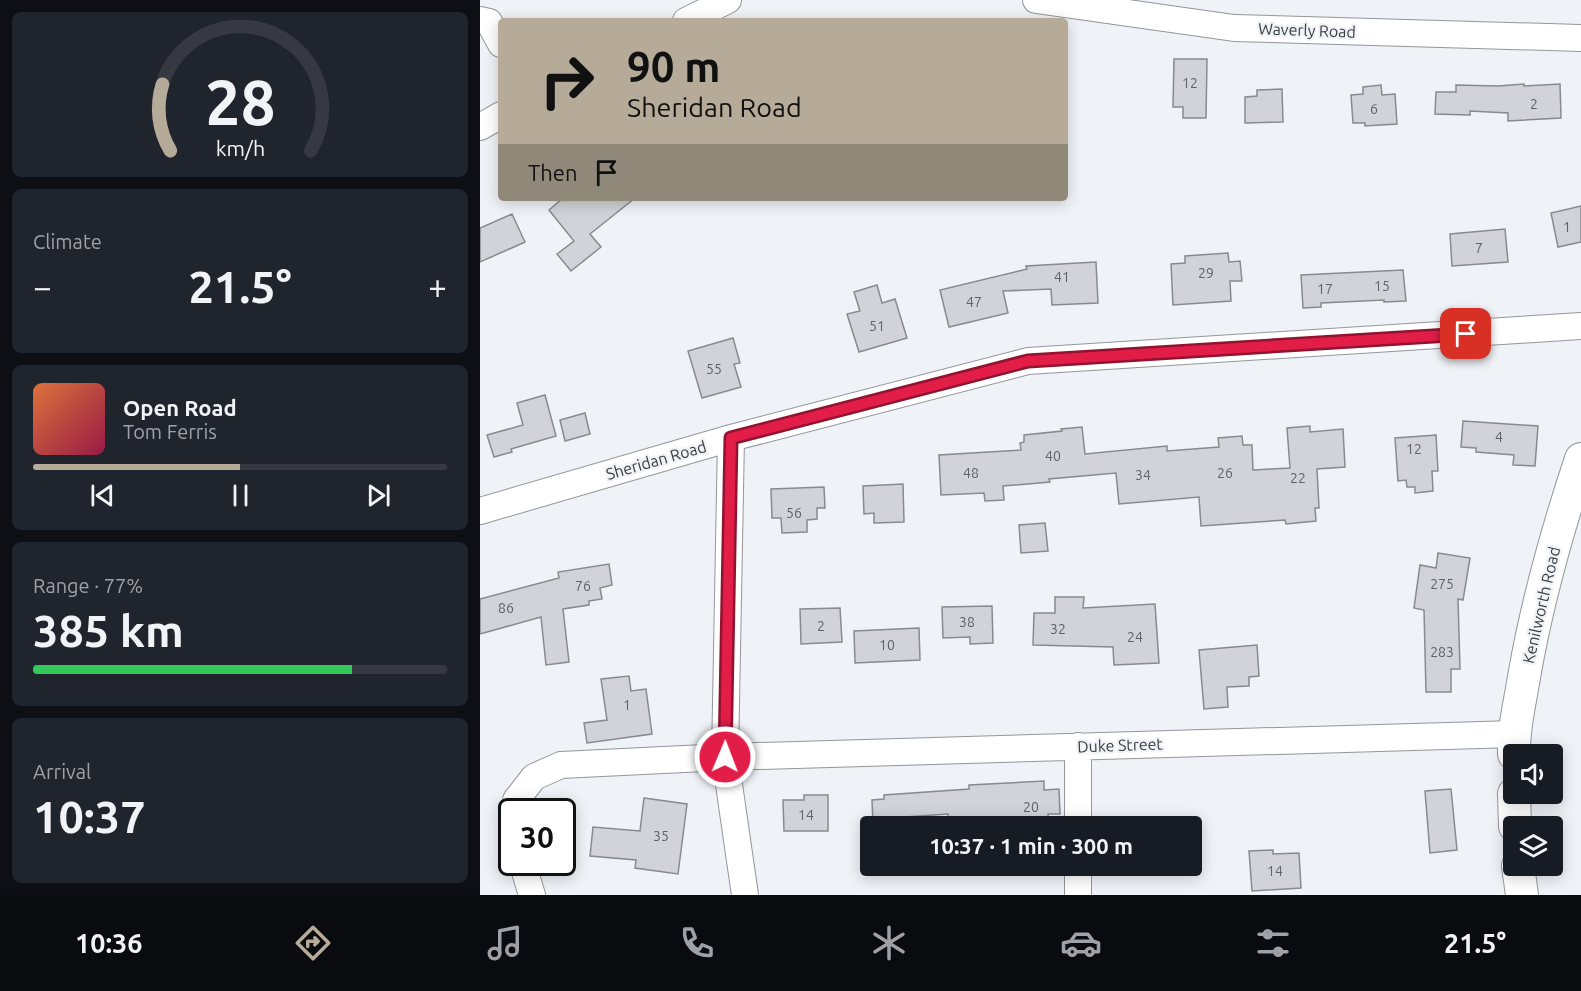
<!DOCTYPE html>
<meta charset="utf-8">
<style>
body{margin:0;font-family:Ubuntu,sans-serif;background:#20242c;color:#f1f3f6;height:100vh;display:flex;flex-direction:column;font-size:22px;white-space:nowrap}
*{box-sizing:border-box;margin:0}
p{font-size:20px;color:#9ea1a6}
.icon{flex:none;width:33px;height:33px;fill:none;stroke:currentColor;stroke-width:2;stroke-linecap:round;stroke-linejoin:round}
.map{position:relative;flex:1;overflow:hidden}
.sheet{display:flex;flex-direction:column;gap:12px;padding:12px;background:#0d0f14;width:480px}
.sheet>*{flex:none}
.hud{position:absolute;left:18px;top:18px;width:570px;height:183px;border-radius:6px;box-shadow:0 3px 15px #0003;background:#b5ab98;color:#111;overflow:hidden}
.fabs{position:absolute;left:1023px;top:744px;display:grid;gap:12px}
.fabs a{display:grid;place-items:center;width:60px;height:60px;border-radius:6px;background:#171b24;box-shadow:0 3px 15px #0003;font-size:30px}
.speed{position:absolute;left:18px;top:798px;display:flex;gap:12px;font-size:30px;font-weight:700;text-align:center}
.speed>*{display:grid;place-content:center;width:78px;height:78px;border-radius:50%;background:#171b24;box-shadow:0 3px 15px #0003;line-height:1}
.speed .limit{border:3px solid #111;border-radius:9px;background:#fff;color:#111}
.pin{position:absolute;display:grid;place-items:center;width:51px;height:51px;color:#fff;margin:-26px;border-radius:12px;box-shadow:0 3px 9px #0006}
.me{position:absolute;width:66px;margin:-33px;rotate:1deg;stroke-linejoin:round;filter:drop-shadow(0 0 4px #0008)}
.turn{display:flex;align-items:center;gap:21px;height:126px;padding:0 30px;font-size:27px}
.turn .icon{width:78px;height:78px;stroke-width:2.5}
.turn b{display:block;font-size:42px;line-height:51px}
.then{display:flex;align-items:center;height:57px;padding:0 30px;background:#0003;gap:12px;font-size:22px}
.big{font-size:45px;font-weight:700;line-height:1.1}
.sheet .card{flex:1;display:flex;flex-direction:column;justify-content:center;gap:9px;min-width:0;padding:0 21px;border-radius:9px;background:#20242c}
.sheet .dial{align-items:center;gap:0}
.dial svg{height:156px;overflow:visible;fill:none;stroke:#363941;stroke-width:7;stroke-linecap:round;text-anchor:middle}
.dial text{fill:#f1f3f6;stroke:none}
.song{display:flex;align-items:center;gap:18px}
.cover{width:72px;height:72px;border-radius:9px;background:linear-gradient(135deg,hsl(20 70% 55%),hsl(340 70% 35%))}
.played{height:6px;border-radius:3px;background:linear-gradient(90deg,#b5ab98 50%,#363941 50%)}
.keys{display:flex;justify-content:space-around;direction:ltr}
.heat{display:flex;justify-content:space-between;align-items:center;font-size:33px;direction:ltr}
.charge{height:9px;border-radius:4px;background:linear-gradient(90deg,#34c759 77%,#363941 0)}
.trip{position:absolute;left:380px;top:816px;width:342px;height:60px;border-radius:6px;background:#171b24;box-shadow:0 3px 15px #0003;font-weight:700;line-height:60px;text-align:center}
.tab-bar{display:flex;height:96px;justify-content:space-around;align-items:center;background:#090b0e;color:#9ea1a6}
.tab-bar .icon{width:42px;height:42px}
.tab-bar .on{color:#b5ab98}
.tab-bar b{font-size:27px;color:#f1f3f6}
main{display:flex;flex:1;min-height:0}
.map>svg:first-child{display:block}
</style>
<main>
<section class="sheet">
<div class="card dial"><svg viewBox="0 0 100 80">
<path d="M14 69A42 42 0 1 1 86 69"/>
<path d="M14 69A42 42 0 0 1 10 35" stroke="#b5ab98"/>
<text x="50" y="56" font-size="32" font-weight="700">28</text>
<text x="50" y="72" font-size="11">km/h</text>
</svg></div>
<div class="card"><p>Climate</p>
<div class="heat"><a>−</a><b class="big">21.5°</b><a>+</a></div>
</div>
<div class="card">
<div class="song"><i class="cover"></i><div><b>Open Road</b><p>Tom Ferris</p></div></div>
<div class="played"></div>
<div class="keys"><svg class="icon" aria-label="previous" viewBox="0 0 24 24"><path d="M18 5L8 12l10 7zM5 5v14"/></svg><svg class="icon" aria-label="pause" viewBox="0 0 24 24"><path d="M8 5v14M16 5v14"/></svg><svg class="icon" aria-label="next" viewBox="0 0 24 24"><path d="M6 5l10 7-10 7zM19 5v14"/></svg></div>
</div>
<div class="card"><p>Range · 77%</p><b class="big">385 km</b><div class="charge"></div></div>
<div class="card"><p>Arrival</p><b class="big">10:37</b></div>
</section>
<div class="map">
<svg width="1101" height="895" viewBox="0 0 1101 895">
<rect width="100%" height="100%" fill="#eff2f7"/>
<path fill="#d1d3d8" stroke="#878a8e" stroke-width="1.5" d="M694,59H727L726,118H703V107H693Z
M1044,84V86L1080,84L1081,118L1028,121V113L990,111V115L955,114L956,92H976V85L1018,86Z
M901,85L902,95L915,94L917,124L885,126V123H873L871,95L883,94V87Z
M802,89L803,122L765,123V97L777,96V90Z
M83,198H155L110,234L121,247L91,271L77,254L94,241L69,210Z
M1101,206V242L1078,247L1071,213Z
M32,214L45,242L0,262V228Z
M1025,229L1028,262L972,266L970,234Z
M748,253L749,262L760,261L762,281H750L751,301L693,305L691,264L705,263V256Z
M616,262L618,303L572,305L571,289L523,291L528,313L469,327L460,290L547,269L546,266Z
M923,270L926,301L904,302V300L841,303V307L823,308L821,275Z
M397,285L402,303L415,299L427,338L379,352L367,314L380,311L374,292Z
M253,338L260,363L254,364L261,387L222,398L208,351Z
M65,395L76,436L31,449L32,452L14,457L7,435L43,425L37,403Z
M105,413L110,434L85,441L80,420Z
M983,421L1058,426L1055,466L1033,465L1034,455L996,452V448L981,447Z
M830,426V432L863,429L865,467L837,469L839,508H835L836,521L806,524L805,520L721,526L719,497L639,504L636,473L569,479L570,482L523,486L524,500L505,501L504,493L461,495L459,455L541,450L540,443L544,442V435L582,431L581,429L602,427L605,454L687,446V451L739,447L738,438L762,436L763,445H772L773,470L810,468L807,428Z
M956,435L958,471H952L953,491L935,493V487H927L926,480L918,481L915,438Z
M423,484L424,522L394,523V513L384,514L383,486Z
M344,487L345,508H337V519L327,520V532L302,533L301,518H292L291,489Z
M565,523L568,551L541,553L539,525Z
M958,553L990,558L983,600L978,599L980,669H971V692H946L944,610L934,608L940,565L956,568Z
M129,564L132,585L120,588L122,599L109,601V605L83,609L89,662L66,665L61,617L0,634V599L79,578L78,572Z
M575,597H604L603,608L675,604L679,663L634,665L633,647L553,645L554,613H575Z
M512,606L513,643L490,644V637L463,638L462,607Z
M360,608L362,642L321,644L320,609Z
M439,628L440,660L375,663L374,631Z
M777,645L779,676L769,677V686L747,687L748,707L724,709L719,650Z
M149,676L151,691L166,689L172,734L107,743L104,723L127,720L121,679Z
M564,781V790L579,789L580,814H568L569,826H468V814L425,817V826H393L392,800L404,799V795L489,789V785Z
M971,789L977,850L950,853L945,791Z
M324,795H348V831H304L303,800H324Z
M164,798L207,804L198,874L155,868L156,860L110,856L113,827L160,831Z
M793,850V854L819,853L821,888L772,891L769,851Z"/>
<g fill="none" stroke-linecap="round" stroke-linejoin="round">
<g stroke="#93969a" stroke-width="28">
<path id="minor" d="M556,0L754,28L1101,38
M0,20L9,22L21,44
M206,21L248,0
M0,127L21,115
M251,438L245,757L265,895
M0,511L251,438L548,361L1101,326
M598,746V826
M36,812V800L54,777L81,765L245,757L1035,734
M42,862L52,895
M598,866V895"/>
</g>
<g stroke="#93969a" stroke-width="34">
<path id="tertiary" d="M1034,754C1033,729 1040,703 1044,677C1057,602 1077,531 1101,459
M1034,794L1035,826
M1038,866L1042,895"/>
</g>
<use href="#minor" stroke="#fff" stroke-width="26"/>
<use href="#tertiary" stroke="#fff" stroke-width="32"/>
</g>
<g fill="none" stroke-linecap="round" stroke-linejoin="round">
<g stroke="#92132f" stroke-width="15">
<path id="route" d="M245,757L251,438L548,361L986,334"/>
</g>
<use href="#route" stroke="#e11d48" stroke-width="10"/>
</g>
<g text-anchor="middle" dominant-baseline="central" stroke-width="4.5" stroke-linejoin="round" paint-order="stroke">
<g font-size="14" fill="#616265">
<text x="710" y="83">12</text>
<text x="1054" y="104">2</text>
<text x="894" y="109">6</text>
<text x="1087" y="227">1</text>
<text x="999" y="248">7</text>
<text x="726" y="273">29</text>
<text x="582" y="277">41</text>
<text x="902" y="286">15</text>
<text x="845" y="289">17</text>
<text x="494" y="302">47</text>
<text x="397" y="326">51</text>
<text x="234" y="369">55</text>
<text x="1019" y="437">4</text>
<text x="934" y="449">12</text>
<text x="573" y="456">40</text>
<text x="491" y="473">48</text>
<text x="745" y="473">26</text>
<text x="663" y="475">34</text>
<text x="818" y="478">22</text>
<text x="314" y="513">56</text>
<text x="962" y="584">275</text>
<text x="103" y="586">76</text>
<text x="26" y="608">86</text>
<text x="487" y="622">38</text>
<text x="341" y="626">2</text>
<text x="578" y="629">32</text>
<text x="655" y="637">24</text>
<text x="407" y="645">10</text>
<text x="962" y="652">283</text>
<text x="147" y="705">1</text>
<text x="551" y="807">20</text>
<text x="326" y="815">14</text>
<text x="181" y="836">35</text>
<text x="795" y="871">14</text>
</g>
<g font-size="16" fill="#3c3d3f" stroke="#eff2f7">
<text transform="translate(827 30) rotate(2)">Waverly Road</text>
<text transform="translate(176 460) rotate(-16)">Sheridan Road</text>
<text transform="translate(1061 605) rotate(-77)">Kenilworth Road</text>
<text transform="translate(640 745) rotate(-2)">Duke Street</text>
</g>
</g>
</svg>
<div class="fabs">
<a><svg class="icon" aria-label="sound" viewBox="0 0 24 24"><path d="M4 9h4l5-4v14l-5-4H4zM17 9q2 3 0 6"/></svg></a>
<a><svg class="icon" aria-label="layers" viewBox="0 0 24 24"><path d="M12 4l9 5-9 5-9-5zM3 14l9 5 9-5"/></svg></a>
</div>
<div class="speed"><div class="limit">30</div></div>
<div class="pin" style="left:986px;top:334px;background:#d93025"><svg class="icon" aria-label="arrive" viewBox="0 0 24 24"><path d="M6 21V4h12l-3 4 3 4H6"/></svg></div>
<svg class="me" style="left:245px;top:757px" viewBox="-20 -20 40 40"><circle r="17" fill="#e11d48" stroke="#fff" stroke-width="3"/><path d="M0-11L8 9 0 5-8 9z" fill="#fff"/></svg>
<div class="trip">10:37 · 1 min · 300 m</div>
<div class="hud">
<div class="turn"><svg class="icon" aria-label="right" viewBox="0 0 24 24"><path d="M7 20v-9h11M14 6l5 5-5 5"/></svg><div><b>90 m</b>Sheridan Road</div></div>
<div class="then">Then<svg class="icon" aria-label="arrive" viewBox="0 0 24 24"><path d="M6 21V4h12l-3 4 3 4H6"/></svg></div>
</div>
</div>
</main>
<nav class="tab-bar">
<b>10:36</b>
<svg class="icon on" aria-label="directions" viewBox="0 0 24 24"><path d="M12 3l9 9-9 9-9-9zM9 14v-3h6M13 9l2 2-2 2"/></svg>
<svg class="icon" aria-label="music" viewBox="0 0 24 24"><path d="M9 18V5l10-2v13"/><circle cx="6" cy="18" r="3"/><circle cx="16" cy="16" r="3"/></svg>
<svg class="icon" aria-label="phone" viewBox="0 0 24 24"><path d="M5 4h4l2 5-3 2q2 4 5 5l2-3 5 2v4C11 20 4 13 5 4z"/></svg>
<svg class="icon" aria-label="climate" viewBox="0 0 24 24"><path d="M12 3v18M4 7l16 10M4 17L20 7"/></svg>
<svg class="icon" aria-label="car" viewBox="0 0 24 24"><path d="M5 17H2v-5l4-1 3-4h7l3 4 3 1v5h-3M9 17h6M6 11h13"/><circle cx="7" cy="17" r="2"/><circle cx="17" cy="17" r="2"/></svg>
<svg class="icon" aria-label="filters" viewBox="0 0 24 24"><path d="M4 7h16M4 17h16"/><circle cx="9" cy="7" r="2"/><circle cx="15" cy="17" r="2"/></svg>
<b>21.5°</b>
</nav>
